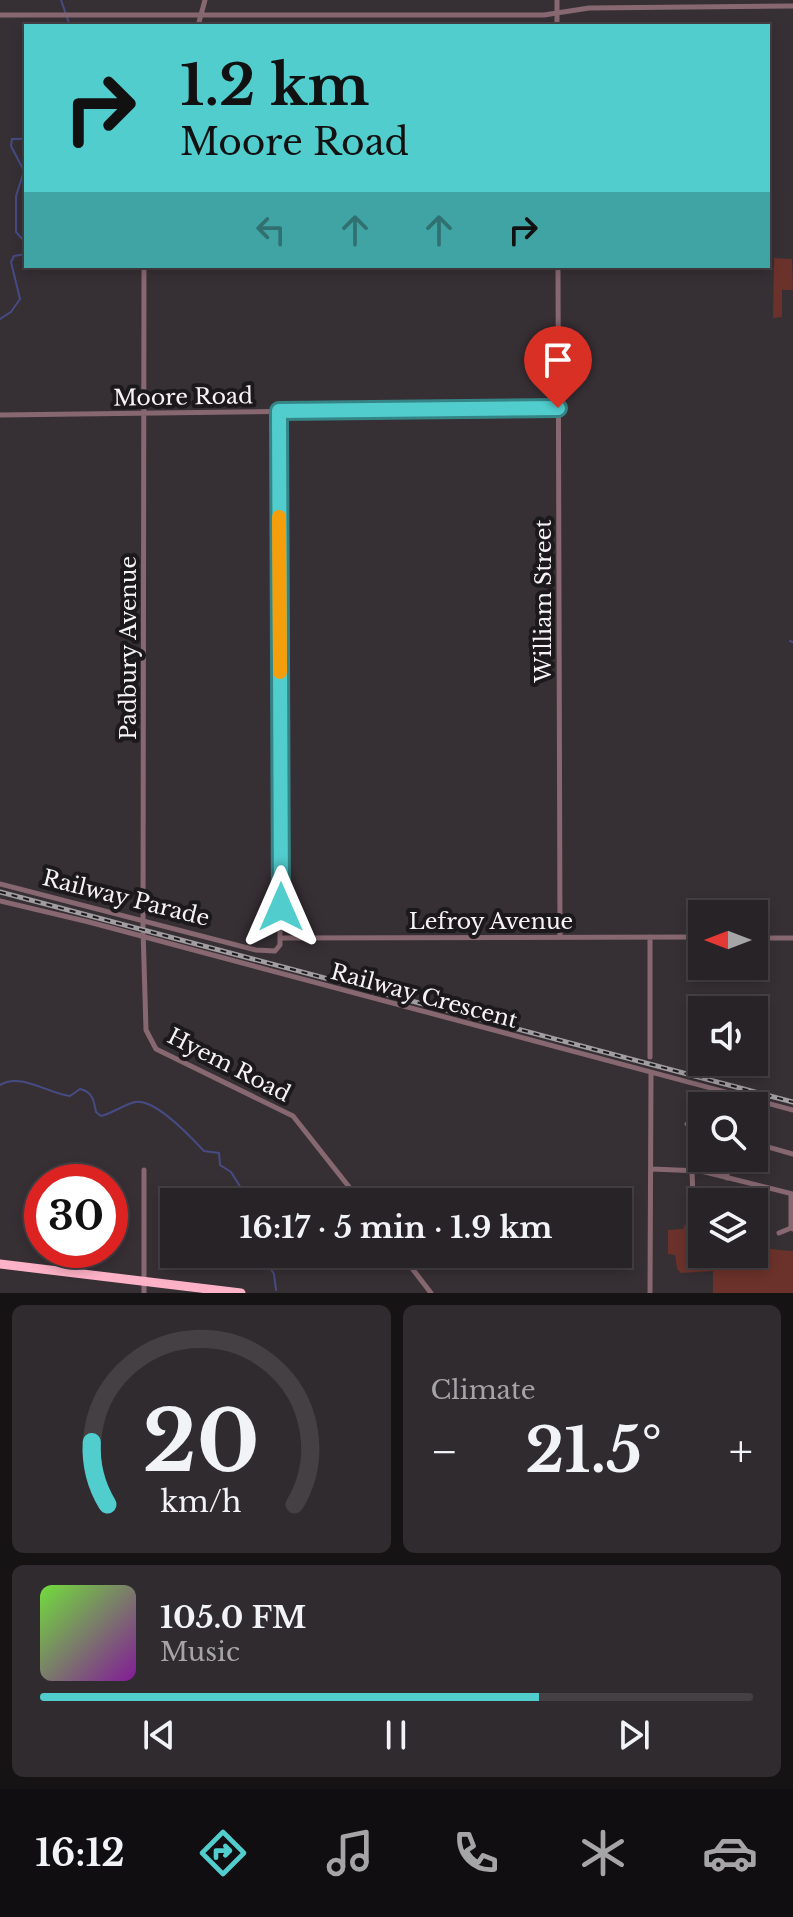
<!DOCTYPE html>
<meta charset="utf-8">
<style>
body{margin:0;font-family:"Libre Baskerville",serif;background:#302b2f;color:#f1f3f6;height:100vh;display:flex;flex-direction:column;font-size:30px;white-space:nowrap}
*{box-sizing:border-box;margin:0}
p{font-size:26px;color:#a5a4a7}
.icon{flex:none;width:44px;height:44px;fill:none;stroke:currentColor;stroke-width:2;stroke-linecap:round;stroke-linejoin:round}
.map{position:relative;height:1293px;overflow:hidden}
.details{display:flex;flex-direction:column;gap:12px;padding:12px;background:#161315;flex:1}
.details>*{flex:none}
.guide{position:absolute;left:24px;top:24px;width:746px;height:244px;border-radius:0px;box-shadow:0 4px 12px #0003,0 0 0 2px #444044;background:#52cdce;color:#111;overflow:hidden}
.needle{width:52px;rotate:270deg}
.buttons{position:absolute;left:688px;top:900px;display:grid;gap:16px}
.buttons a{display:grid;place-items:center;width:80px;height:80px;border-radius:0px;background:#282327;box-shadow:0 4px 12px #0003,0 0 0 2px #444044;font-size:40px}
.speed{position:absolute;left:24px;top:1164px;display:flex;gap:16px;font-size:40px;font-weight:700;text-align:center}
.speed>*{display:grid;place-content:center;width:104px;height:104px;border-radius:50%;background:#282327;box-shadow:0 4px 12px #0003,0 0 0 2px #444044;line-height:1}
.speed .limit{border:12px solid #d22;background:#fff;color:#111}
.pin{position:absolute;display:grid;place-items:center;width:68px;height:68px;color:#fff;margin:-82px -34px;border-radius:50% 50% 50% 0;rotate:-45deg;box-shadow:0 0 8px #0007}
.pin .icon{rotate:45deg}
.me{position:absolute;width:88px;margin:-44px;rotate:0deg;stroke-linejoin:round;filter:drop-shadow(0 0 6px #0008)}
.turn{display:flex;align-items:center;gap:28px;height:168px;padding:0 24px;font-size:36px}
.turn .icon{width:104px;height:104px;stroke-width:2.5}
.turn b{display:block;font-size:56px;line-height:68px}
.lanes{display:flex;align-items:center;height:76px;padding:0 24px;background:#0003;justify-content:center;gap:40px;direction:ltr}
.lanes .off{opacity:.35}
.big{font-size:60px;font-weight:800;line-height:1.1}
.details .tile{flex:1;display:flex;flex-direction:column;justify-content:center;gap:12px;min-width:0;padding:0 28px;border-radius:12px;background:#302b2f}
.details .dial{align-items:center;gap:0}
.dial svg{height:208px;overflow:visible;fill:none;stroke:#444044;stroke-width:7;stroke-linecap:round;text-anchor:middle}
.dial text{fill:#f1f3f6;stroke:none}
.song{display:flex;align-items:center;gap:24px}
.cover{width:96px;height:96px;border-radius:12px;background:linear-gradient(135deg,hsl(100 70% 55%),hsl(290 70% 35%))}
.played{height:8px;border-radius:4px;background:linear-gradient(90deg,#52cdce 70%,#444044 70%)}
.keys{display:flex;justify-content:space-around;direction:ltr}
.heat{display:flex;justify-content:space-between;align-items:center;font-size:44px;direction:ltr}
.details .tiles{flex:1;display:grid;gap:12px;grid-template-columns:1fr 1fr}
.tile:last-child{grid-column:span 2}
.trip{position:absolute;left:160px;top:1188px;width:472px;height:80px;border-radius:0px;background:#282327;box-shadow:0 4px 12px #0003,0 0 0 2px #444044;font-weight:800;line-height:80px;text-align:center}
.dock{display:flex;height:128px;justify-content:space-around;align-items:center;background:#100e10;color:#a5a4a7}
.dock .icon{width:56px;height:56px}
.dock .active{color:#52cdce}
.dock b{font-size:36px;color:#f1f3f6}
.map>svg:first-child{display:block}
</style>
<div class="map">
<svg width="793" height="1293" viewBox="0 0 793 1293">
<rect width="100%" height="100%" fill="#362f34"/>
<path fill="#6b322b" d="M774,258L792,259L793,290H782V317L773,318Z
M702,1209V1254H754V1247C767,1248 779,1251 793,1251V1293H713V1271L681,1273L677,1269L675,1255L668,1254V1230L683,1229L690,1216L696,1217Z"/>
<g fill="none" stroke-linecap="round" stroke-linejoin="round">
<path stroke="#474b84" stroke-width="2" d="M61,0L70,26
M26,135L21,139H12L11,146L24,171L16,196V232L26,243
M0,319L11,312L20,299L11,262L14,256L26,254
M790,641L793,642
M0,1085C20,1072 49,1094 70,1096L80,1089C93,1092 94,1101 96,1112L101,1116C113,1113 123,1105 135,1102C155,1098 191,1137 204,1151L219,1153L220,1165L231,1172L241,1188L257,1189L260,1195L257,1202
M261,1254L274,1274L276,1290"/>
<path stroke="#876870" stroke-width="5" d="M557,0V26
M0,15H544L589,8L793,6
M198,26L205,0
M144,266L143,929L146,1030L156,1049L293,1116L361,1202
M558,266L560,937
M0,415L558,408
M0,884L256,950L275,951L280,945L279,411
M0,901L89,922L793,1110
M650,937V1057
M281,938L702,937
M754,938H793
M687,1124L702,1129
M754,1143L793,1154
M651,1169L701,1171L793,1194
M692,1170L693,1200
M727,1178V1158
M791,1195V1228L793,1229
M779,1233L791,1228
M401,1254L431,1293
M144,1293V1170
M650,1293L651,1074"/>
<path stroke="#feb2c7" stroke-width="9" d="M0,1264L241,1293"/>
<g stroke="#a29da1" stroke-width="5">
<path id="rail" d="M0,892L793,1102"/>
</g>
<use href="#rail" stroke="#1b191b" stroke-width="2" stroke-dasharray="6" stroke-linecap="butt"/>
</g>
<g fill="none" stroke-linecap="round" stroke-linejoin="round">
<g stroke="#358586" stroke-width="20">
<path id="route" d="M281,907L279,411L558,408"/>
</g>
<use href="#route" stroke="#52cdce" stroke-width="14"/>
<path stroke="#f59e0b" stroke-width="14" d="M279,517L280,672"/>
</g>
<g text-anchor="middle" dominant-baseline="central" stroke-width="8" stroke-linejoin="round" paint-order="stroke">
<g font-size="22" fill="#f6f2f5" stroke="#1b191b">
<text transform="translate(183 397) rotate(-1)">Moore Road</text>
<text transform="translate(543 601) rotate(-90)">William Street</text>
<text transform="translate(128 648) rotate(-90)">Padbury Avenue</text>
<text transform="translate(126 898) rotate(14)">Railway Parade</text>
<text x="491" y="921">Lefroy Avenue</text>
<text transform="translate(424 996) rotate(15)">Railway Crescent</text>
<text transform="translate(229 1065) rotate(27)">Hyem Road</text>
</g>
</g>
</svg>
<div class="buttons">
<a><svg class="needle" viewBox="-14 -14 28 28"><path d="M0-13l5 13h-10z" fill="#e53935"/><path d="M0 13l5-13h-10z" fill="#a5a4a7"/></svg></a>
<a><svg class="icon" aria-label="sound" viewBox="0 0 24 24"><path d="M4 9h4l5-4v14l-5-4H4zM17 9q2 3 0 6"/></svg></a>
<a><svg class="icon" aria-label="search" viewBox="0 0 24 24"><circle cx="10" cy="10" r="6"/><path d="M15 15l6 6"/></svg></a>
<a><svg class="icon" aria-label="layers" viewBox="0 0 24 24"><path d="M12 4l9 5-9 5-9-5zM3 14l9 5 9-5"/></svg></a>
</div>
<div class="speed"><div class="limit">30</div></div>
<div class="pin" style="left:558px;top:408px;background:#d93025"><svg class="icon" aria-label="arrive" viewBox="0 0 24 24"><path d="M6 21V4h12l-3 4 3 4H6"/></svg></div>
<svg class="me" style="left:281px;top:907px" viewBox="-20 -20 40 40"><path d="M0-17L14 15 0 8-14 15z" fill="#52cdce" stroke="#fff" stroke-width="4"/></svg>
<div class="trip">16:17 · 5 min · 1.9 km</div>
<div class="guide">
<div class="turn"><svg class="icon" aria-label="right" viewBox="0 0 24 24"><path d="M7 20v-9h11M14 6l5 5-5 5"/></svg><div><b>1.2 km</b>Moore Road</div></div>
<div class="lanes"><svg class="icon off" aria-label="left" viewBox="0 0 24 24"><path d="M17 20v-9H6M10 6l-5 5 5 5"/></svg><svg class="icon off" aria-label="ahead" viewBox="0 0 24 24"><path d="M12 20V5M6 11l6-6 6 6"/></svg><svg class="icon off" aria-label="ahead" viewBox="0 0 24 24"><path d="M12 20V5M6 11l6-6 6 6"/></svg><svg class="icon" aria-label="right" viewBox="0 0 24 24"><path d="M7 20v-9h11M14 6l5 5-5 5"/></svg></div>
</div>
</div>
<section class="details">
<div class="tiles">
<div class="tile dial"><svg viewBox="0 0 100 80">
<path d="M14 69A42 42 0 1 1 86 69"/>
<path d="M14 69A42 42 0 0 1 8 45" stroke="#52cdce"/>
<text x="50" y="56" font-size="32" font-weight="700">20</text>
<text x="50" y="72" font-size="11">km/h</text>
</svg></div>
<div class="tile"><p>Climate</p>
<div class="heat"><a>−</a><b class="big">21.5°</b><a>+</a></div>
</div>
<div class="tile">
<div class="song"><i class="cover"></i><div><b>105.0 FM</b><p>Music</p></div></div>
<div class="played"></div>
<div class="keys"><svg class="icon" aria-label="previous" viewBox="0 0 24 24"><path d="M18 5L8 12l10 7zM5 5v14"/></svg><svg class="icon" aria-label="pause" viewBox="0 0 24 24"><path d="M8 5v14M16 5v14"/></svg><svg class="icon" aria-label="next" viewBox="0 0 24 24"><path d="M6 5l10 7-10 7zM19 5v14"/></svg></div>
</div>
</div>
</section>
<nav class="dock">
<b>16:12</b>
<svg class="icon active" aria-label="directions" viewBox="0 0 24 24"><path d="M12 3l9 9-9 9-9-9zM9 14v-3h6M13 9l2 2-2 2"/></svg>
<svg class="icon" aria-label="music" viewBox="0 0 24 24"><path d="M9 18V5l10-2v13"/><circle cx="6" cy="18" r="3"/><circle cx="16" cy="16" r="3"/></svg>
<svg class="icon" aria-label="phone" viewBox="0 0 24 24"><path d="M5 4h4l2 5-3 2q2 4 5 5l2-3 5 2v4C11 20 4 13 5 4z"/></svg>
<svg class="icon" aria-label="climate" viewBox="0 0 24 24"><path d="M12 3v18M4 7l16 10M4 17L20 7"/></svg>
<svg class="icon" aria-label="car" viewBox="0 0 24 24"><path d="M5 17H2v-5l4-1 3-4h7l3 4 3 1v5h-3M9 17h6M6 11h13"/><circle cx="7" cy="17" r="2"/><circle cx="17" cy="17" r="2"/></svg>
</nav>
